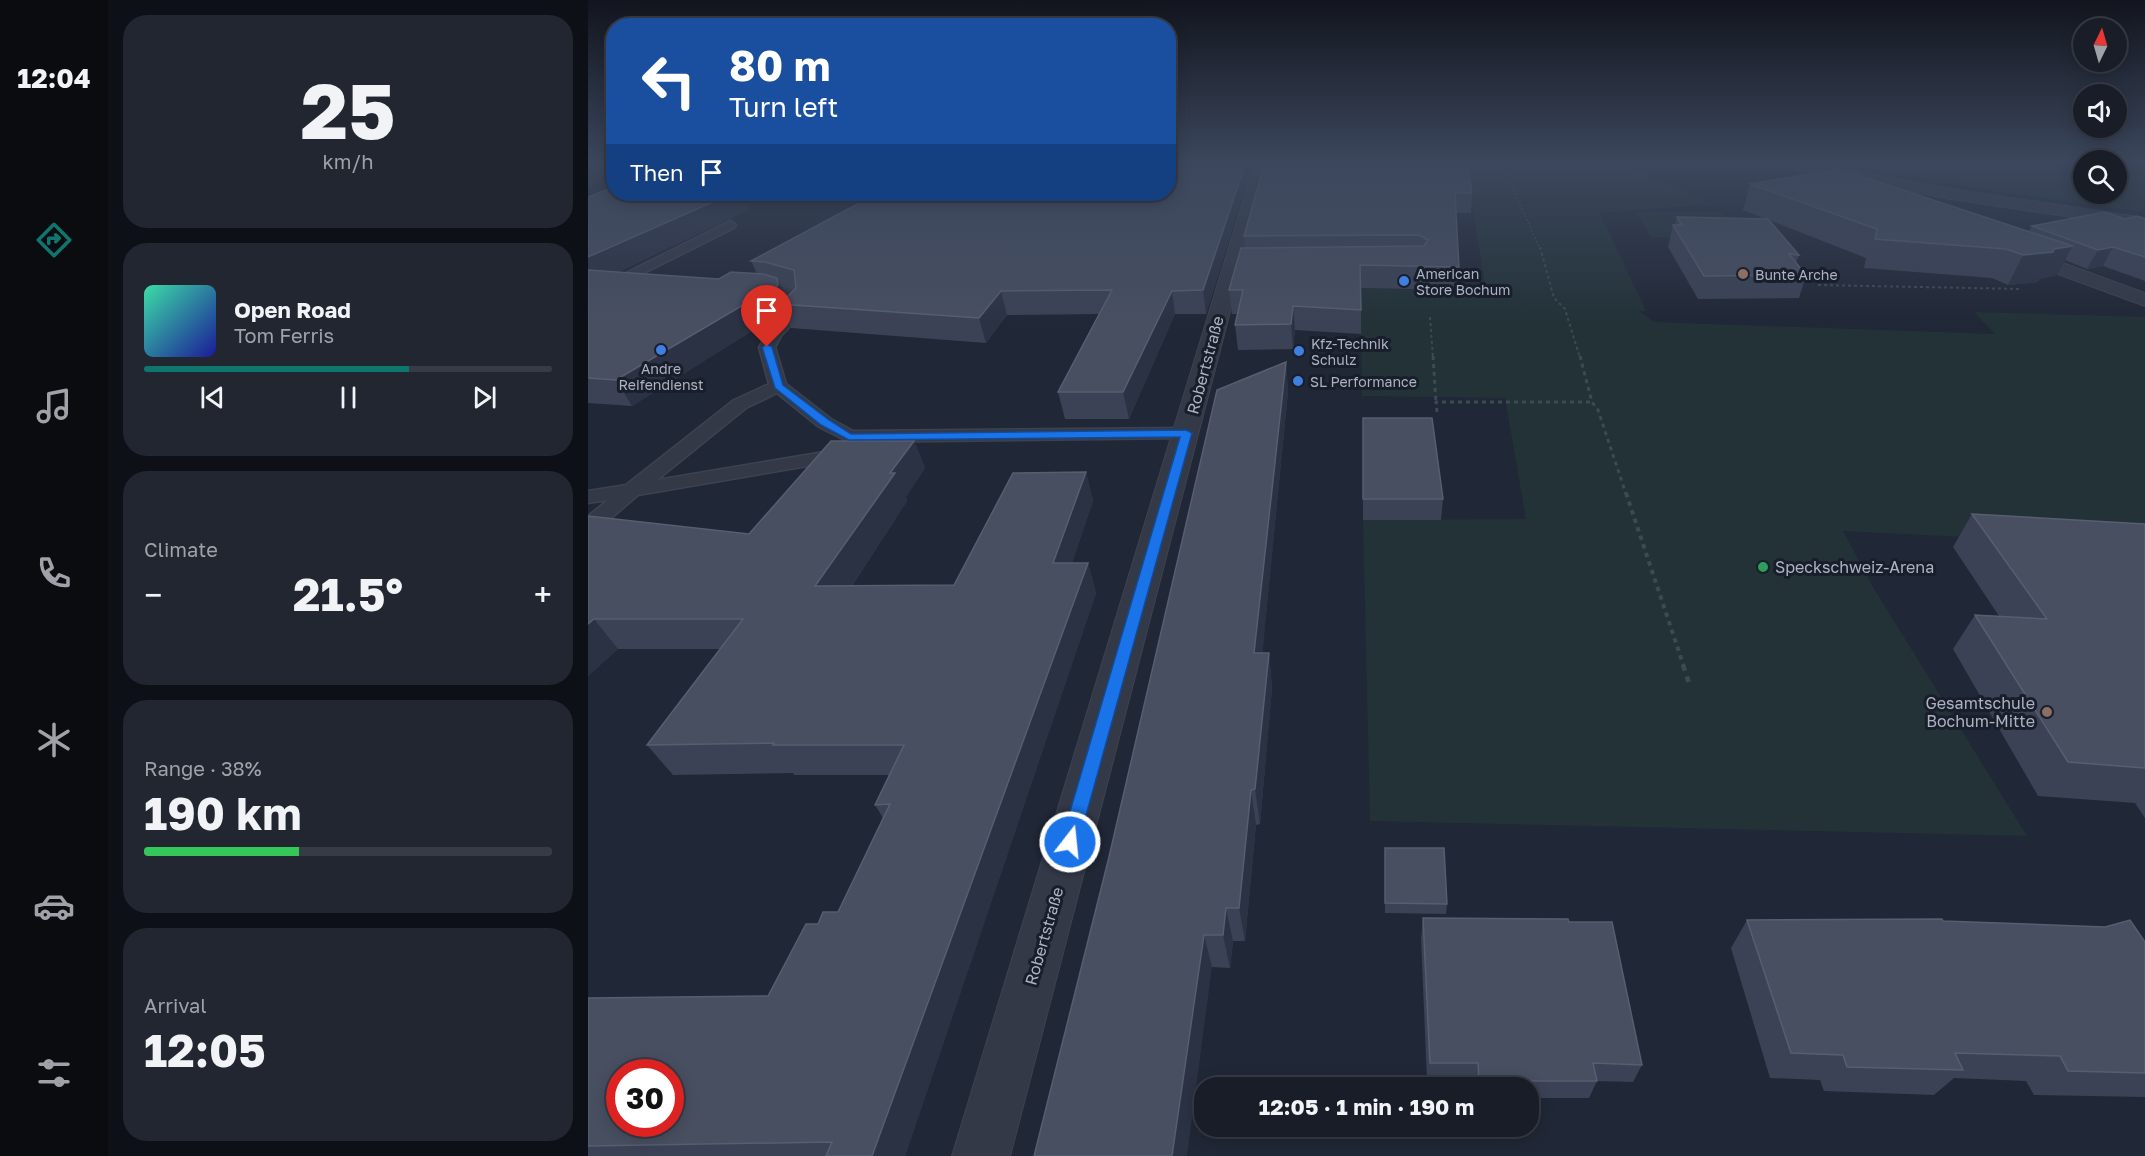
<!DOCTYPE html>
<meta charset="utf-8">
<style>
body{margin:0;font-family:"Golos Text",sans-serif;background:#212630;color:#f1f3f6;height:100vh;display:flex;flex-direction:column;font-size:22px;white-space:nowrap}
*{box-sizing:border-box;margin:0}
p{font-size:20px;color:#9fa2a8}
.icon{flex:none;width:33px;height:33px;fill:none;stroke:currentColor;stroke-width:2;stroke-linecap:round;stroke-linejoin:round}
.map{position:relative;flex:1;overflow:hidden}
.details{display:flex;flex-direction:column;gap:15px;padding:15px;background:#0d1016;width:480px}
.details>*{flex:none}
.top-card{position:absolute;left:18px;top:18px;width:570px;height:183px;border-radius:24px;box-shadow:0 3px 15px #0003,0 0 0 2px #363b45;background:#1a4fa0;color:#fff;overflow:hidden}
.needle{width:39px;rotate:5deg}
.fabs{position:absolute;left:1485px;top:18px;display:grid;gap:12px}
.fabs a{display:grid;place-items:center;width:54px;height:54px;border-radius:50%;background:#181d28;box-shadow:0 3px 15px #0003,0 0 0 2px #363b45;font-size:30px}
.speed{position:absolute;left:18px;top:1059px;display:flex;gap:12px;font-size:30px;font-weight:700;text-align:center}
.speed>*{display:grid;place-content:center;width:78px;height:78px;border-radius:50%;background:#181d28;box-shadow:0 3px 15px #0003,0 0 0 2px #363b45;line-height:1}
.speed .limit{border:9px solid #d22;background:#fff;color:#111}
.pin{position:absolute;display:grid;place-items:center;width:51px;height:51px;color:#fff;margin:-62px -26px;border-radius:50% 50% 50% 0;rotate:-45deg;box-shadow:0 0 6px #0007}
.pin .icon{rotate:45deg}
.me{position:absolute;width:66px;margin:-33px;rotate:16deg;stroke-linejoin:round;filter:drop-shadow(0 0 4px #0008)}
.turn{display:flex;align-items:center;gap:21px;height:126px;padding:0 24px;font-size:27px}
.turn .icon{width:78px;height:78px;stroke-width:2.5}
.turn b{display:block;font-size:42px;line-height:51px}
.then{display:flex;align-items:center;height:57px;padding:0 24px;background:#0003;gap:12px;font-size:22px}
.big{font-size:45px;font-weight:700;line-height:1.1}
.details .widget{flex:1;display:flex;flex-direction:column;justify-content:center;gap:9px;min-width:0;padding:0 21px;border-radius:24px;background:#212630}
.details .dial{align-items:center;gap:0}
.dial b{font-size:78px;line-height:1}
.song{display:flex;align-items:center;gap:18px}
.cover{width:72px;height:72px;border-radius:9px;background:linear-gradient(135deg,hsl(160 70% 55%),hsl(240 70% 35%))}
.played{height:6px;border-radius:3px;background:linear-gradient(90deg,#0f766e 65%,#363b45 65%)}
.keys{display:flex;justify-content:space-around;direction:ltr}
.heat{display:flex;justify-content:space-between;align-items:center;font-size:33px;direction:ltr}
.charge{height:9px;border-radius:4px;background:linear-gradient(90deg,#34c759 38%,#363b45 0)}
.trip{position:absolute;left:606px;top:1077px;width:345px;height:60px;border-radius:24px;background:#181d28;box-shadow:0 3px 15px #0003,0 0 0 2px #363b45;font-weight:700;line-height:60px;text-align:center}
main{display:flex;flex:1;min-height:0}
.menu{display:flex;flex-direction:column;width:108px;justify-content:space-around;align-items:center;background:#0a0c10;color:#9fa2a8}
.menu .icon{width:42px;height:42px}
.menu .current{color:#0f766e}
.menu b{font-size:27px;color:#f1f3f6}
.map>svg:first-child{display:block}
</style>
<main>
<nav class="menu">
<b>12:04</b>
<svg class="icon current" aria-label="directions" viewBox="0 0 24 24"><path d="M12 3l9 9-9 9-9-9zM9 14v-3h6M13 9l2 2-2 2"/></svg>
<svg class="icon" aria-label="music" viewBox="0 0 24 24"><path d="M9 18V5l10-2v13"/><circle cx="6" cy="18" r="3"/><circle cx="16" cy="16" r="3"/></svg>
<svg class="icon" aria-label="phone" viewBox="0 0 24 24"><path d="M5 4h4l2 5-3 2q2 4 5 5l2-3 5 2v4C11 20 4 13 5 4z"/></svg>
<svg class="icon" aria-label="climate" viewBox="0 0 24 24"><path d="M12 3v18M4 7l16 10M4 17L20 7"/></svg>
<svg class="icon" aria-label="car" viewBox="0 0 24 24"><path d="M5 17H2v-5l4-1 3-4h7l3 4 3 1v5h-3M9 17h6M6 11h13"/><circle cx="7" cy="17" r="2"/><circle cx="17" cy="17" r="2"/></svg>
<svg class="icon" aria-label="filters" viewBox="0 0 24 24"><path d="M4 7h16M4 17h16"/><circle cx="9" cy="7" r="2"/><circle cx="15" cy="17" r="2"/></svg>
</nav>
<section class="details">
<div class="widget dial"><b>25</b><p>km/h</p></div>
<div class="widget">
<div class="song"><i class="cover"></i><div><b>Open Road</b><p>Tom Ferris</p></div></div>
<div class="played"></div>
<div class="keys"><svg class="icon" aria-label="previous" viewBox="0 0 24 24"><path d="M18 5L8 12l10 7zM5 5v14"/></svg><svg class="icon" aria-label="pause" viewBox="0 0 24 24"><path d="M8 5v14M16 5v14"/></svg><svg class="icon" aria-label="next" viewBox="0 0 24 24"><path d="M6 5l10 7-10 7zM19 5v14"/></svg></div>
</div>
<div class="widget"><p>Climate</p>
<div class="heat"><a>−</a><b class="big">21.5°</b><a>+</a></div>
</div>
<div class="widget"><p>Range · 38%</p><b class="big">190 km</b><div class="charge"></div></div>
<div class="widget"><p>Arrival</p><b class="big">12:05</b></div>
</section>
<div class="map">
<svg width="1557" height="1156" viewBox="0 0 1557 1156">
<rect width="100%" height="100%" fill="#202736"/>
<path fill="#223237" d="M17,162H25V176L0,187V168Z
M870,162H982L987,166L1036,163L1125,204L1012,213L1058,311H1050L1067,322L1407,334L1386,312L1557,317V546L1255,531L1285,587L1439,836L782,821L775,520L938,519L917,398L774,396L772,288L898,292L885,207Z
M1248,162H1495L1496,194H1528L1529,162H1557V212L1406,191Z
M1047,212H1134L1150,230L1102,237H1063Z"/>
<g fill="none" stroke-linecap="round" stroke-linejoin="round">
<g stroke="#3d4250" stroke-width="3">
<path id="service" d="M142,221L148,225L146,228L44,279L47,282L45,285H29L22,281Z
M166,286L187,287L214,294L217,310L193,336L187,347L198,384L243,419L265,431L599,428L605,429L608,433L605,437L599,438L261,442L231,427L189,393L158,408L69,480L236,452L244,443H258L260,447L249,461L50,495L7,532L0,533V516L20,500L0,503V491L38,485L146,400L181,384L171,347L181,331L203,309L202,299L186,295L161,293L159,290L161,287Z"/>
</g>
<g stroke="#3d4250" stroke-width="2">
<path id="minor" d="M667,162H681L422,1156H364Z
M1431,247L1557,293V306L1424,257L1422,253L1424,249Z"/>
</g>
<g stroke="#3d4250" stroke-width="2">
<path id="tertiary" d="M1184,162H1214L1363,189L1557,218V228L1363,199L1191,166Z"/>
</g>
<path stroke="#3a4c50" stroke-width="1.5" stroke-dasharray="2 2" stroke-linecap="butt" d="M910,162L916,169L952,249
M0,165L9,162"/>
<path stroke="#3a4c50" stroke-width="2" stroke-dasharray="3 3" stroke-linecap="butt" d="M952,247L966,298L977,309L992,358
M1230,285L1433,289
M842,317L845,358"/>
<path stroke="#3a4c50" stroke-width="3" stroke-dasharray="4 4" stroke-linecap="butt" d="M845,356L848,402
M992,356L1004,402L1010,410L1038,494
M849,412L848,402H1004"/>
<path stroke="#3a4c50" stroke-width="4" stroke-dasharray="4.5 4.5" stroke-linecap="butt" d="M1038,493L1096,667"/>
<path stroke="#3a4c50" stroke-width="4.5" stroke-dasharray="6 6" stroke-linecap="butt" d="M1095,665L1102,686"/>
<use href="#service" fill="#333947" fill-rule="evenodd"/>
<use href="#minor" fill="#333947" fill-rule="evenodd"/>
<use href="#tertiary" fill="#333947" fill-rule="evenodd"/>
</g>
<path fill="#3b4255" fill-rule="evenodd" d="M665,162L618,314H587L541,419H477L470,392L511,314L419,315L398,343L203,328L196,313L182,327L172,326L44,406L0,403V197L162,209L30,272L131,279L169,274L163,261ZM193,287L206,290L198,297Z
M677,162L884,193L883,213H868L871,267L870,290L773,288V334L707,330L705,349L650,350L647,325L650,314H644L641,290L657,248L656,236Z
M1162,184L1441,231L1444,226L1537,219H1557V281L1515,266L1499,269L1477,260L1469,275L1451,279L1450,282L1420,285L1404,278L1276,268L1278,258L1181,220L1211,255L1208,263L1218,275L1211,298L1110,299L1080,247L1085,225H1087L1089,217L1178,219L1155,210Z
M698,362L700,392L674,653H681L684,688L672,824L668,825L657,941H645L642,968L624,967L521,857Z
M775,418L855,499L853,520H775Z
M326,441L337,468L318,497L319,501L264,586L366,585L498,472L505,501L484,563H500L508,593L317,1156H0V998L180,996L230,924L250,912L295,818L287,805L301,775H206L205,773L85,775L59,745L132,649H30L0,676V516L161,534Z
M1384,514L1557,524V818L1547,803L1450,796L1365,649L1387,615L1411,616L1365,547Z
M797,848L859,904L858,914L797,913Z
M835,918L981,922L1054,1065L1045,1082L1009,1081L1001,1098H940V1088H887L886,1080H839L833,938Z
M1159,920L1355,921L1557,942V1097L1446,1095L1438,1081L1366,1078L1346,1095L1236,1091L1232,1080L1182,1078L1143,948Z"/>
<path fill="#2b3244" d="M658,162H665L618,314L615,290Z
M143,194H155L162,209L0,286V257Z
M1485,246L1469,275L1451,279L1450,282L1420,285L1435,255Z
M1525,247L1515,266L1499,269L1510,250Z
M189,278L200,301L192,304L196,313L182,327L171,303Z
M413,291L419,315L398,343L391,318Z
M584,291L587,314L541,419L535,392Z
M160,302L172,326L44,406L28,380Z
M705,306L707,330L705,349L703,324Z
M698,362L700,392L671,689L666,653Z
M326,441L337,468L318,497L319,501L244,616L227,586L302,473Z
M498,472L505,501L474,593L465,563Z
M500,563L508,593L317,1156H284Z
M6,619L30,649L0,676V624Z
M681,653L684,688L672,824L667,789Z
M663,790L668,825L657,941L651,908Z
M638,908L645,941L642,968L635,935Z
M616,935L624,967L599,1156H584Z"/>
<path fill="#474f61" stroke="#575e71" stroke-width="1.5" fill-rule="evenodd" d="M580,162H658L615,290L584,291L535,392H470L524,290L413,291L391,318L192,304L208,288L206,270L177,262L163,261L288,194H580Z
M677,162H879L884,193H867L871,267L772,265L773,310L705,306L703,324L647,325L655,290H641L653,248L836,246L840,240L831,235L656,236Z
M1251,169L1485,246L1466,249L1465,252L1435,255L1418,249L1287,239L1289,229L1162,184Z
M26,187V194H143L0,257V197Z
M1517,212L1537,219L1549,216L1557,219V257L1525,247L1510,250L1444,226Z
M1089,217L1180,219L1211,255L1201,254L1218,275L1116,276L1085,225H1094Z
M0,270L131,279L143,272L175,274L189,278L190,285L171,303L160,302L28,380L0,378Z
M698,362L666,653H681L667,789L663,790L651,908H638L635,935H616L584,1156H446L521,857L629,390Z
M775,418H844L855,499H775Z
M243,441H326L302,473H307L227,586L366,585L425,473L498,472L465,563H500L284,1156H238L244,1142L0,1146V998L180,996L218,924H230L235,912H250L302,804L287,805L316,745H185L186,743L59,745L155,619H6L0,624V516L161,534ZM32,1072H82V1124H32Z
M1384,514L1557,524V768L1480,762L1387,615L1459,619Z
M797,848H856L859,904L797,903Z
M835,918L980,919L981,922H1024L1054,1065L1005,1063L1009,1081H891L890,1063H842Z
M1354,919L1355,921L1517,927L1542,920L1557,942V1073L1480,1071L1472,1056L1367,1053L1375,1070L1259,1067L1255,1055L1203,1053L1159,920Z"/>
<linearGradient id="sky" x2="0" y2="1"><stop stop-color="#12151e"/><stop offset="0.5" stop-color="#3c475d"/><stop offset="1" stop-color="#3c475d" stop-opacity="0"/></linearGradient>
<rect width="1557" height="324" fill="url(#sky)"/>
<path fill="#1a73e8" stroke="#114b97" stroke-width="1.5" d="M179,344L184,347L195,385L241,420L263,434L598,430L604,433L489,848L482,850L476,848L473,842L592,437L261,440L233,425L187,388L174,347Z"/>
<g fill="#8d6e63" stroke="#191e2b" stroke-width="2">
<circle cx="1155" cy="274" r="6"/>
<circle cx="1459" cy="712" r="6"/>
</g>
<g fill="#3f7fe0" stroke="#191e2b" stroke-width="2">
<circle cx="816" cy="281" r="6"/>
<circle cx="73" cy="350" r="6"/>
<circle cx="711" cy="351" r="6"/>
<circle cx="710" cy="381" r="6"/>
</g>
<circle fill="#2e9e5b" stroke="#191e2b" stroke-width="2" cx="1175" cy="567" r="6"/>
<g text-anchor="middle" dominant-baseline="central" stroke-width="6" stroke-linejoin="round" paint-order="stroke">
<g font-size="14" fill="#adb3c4" stroke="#191e2b" text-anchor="start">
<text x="828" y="273">American<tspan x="828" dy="16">Store Bochum</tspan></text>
<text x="1167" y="274">Bunte Arche</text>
<text x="723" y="343">Kfz-Technik<tspan x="723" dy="16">Schulz</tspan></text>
<text x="73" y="368" text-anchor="middle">Andre<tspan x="73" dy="16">Reifendienst</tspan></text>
<text x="722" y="381">SL Performance</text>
</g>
<g font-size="16" fill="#adb3c4" stroke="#191e2b">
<text transform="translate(617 365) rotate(-75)">Robertstraße</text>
<text transform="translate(456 936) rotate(-74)">Robertstraße</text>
</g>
<g font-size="16" fill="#adb3c4" stroke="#191e2b" text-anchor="start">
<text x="1187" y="567">Speckschweiz-Arena</text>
<text x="1447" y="703" text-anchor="end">Gesamtschule<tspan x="1447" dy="18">Bochum-Mitte</tspan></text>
</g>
</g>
</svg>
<div class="fabs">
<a><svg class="needle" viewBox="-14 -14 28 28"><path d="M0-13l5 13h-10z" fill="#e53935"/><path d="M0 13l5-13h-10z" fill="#9fa2a8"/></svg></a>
<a><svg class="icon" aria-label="sound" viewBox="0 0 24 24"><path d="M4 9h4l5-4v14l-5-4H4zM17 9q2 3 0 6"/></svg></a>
<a><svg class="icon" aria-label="search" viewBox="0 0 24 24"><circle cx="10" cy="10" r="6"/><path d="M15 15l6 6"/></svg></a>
</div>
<div class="speed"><div class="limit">30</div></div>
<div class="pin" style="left:179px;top:347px;background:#d93025"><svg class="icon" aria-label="arrive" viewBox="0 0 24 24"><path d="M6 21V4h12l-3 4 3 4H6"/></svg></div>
<svg class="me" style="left:482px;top:842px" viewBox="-20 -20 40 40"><circle r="17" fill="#1a73e8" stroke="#fff" stroke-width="3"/><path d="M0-11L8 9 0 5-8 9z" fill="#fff"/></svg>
<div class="trip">12:05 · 1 min · 190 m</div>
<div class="top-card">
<div class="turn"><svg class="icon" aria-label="left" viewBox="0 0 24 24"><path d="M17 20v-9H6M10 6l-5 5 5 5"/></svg><div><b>80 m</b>Turn left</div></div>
<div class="then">Then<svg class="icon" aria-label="arrive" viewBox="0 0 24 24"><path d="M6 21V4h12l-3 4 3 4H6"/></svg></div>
</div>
</div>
</main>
